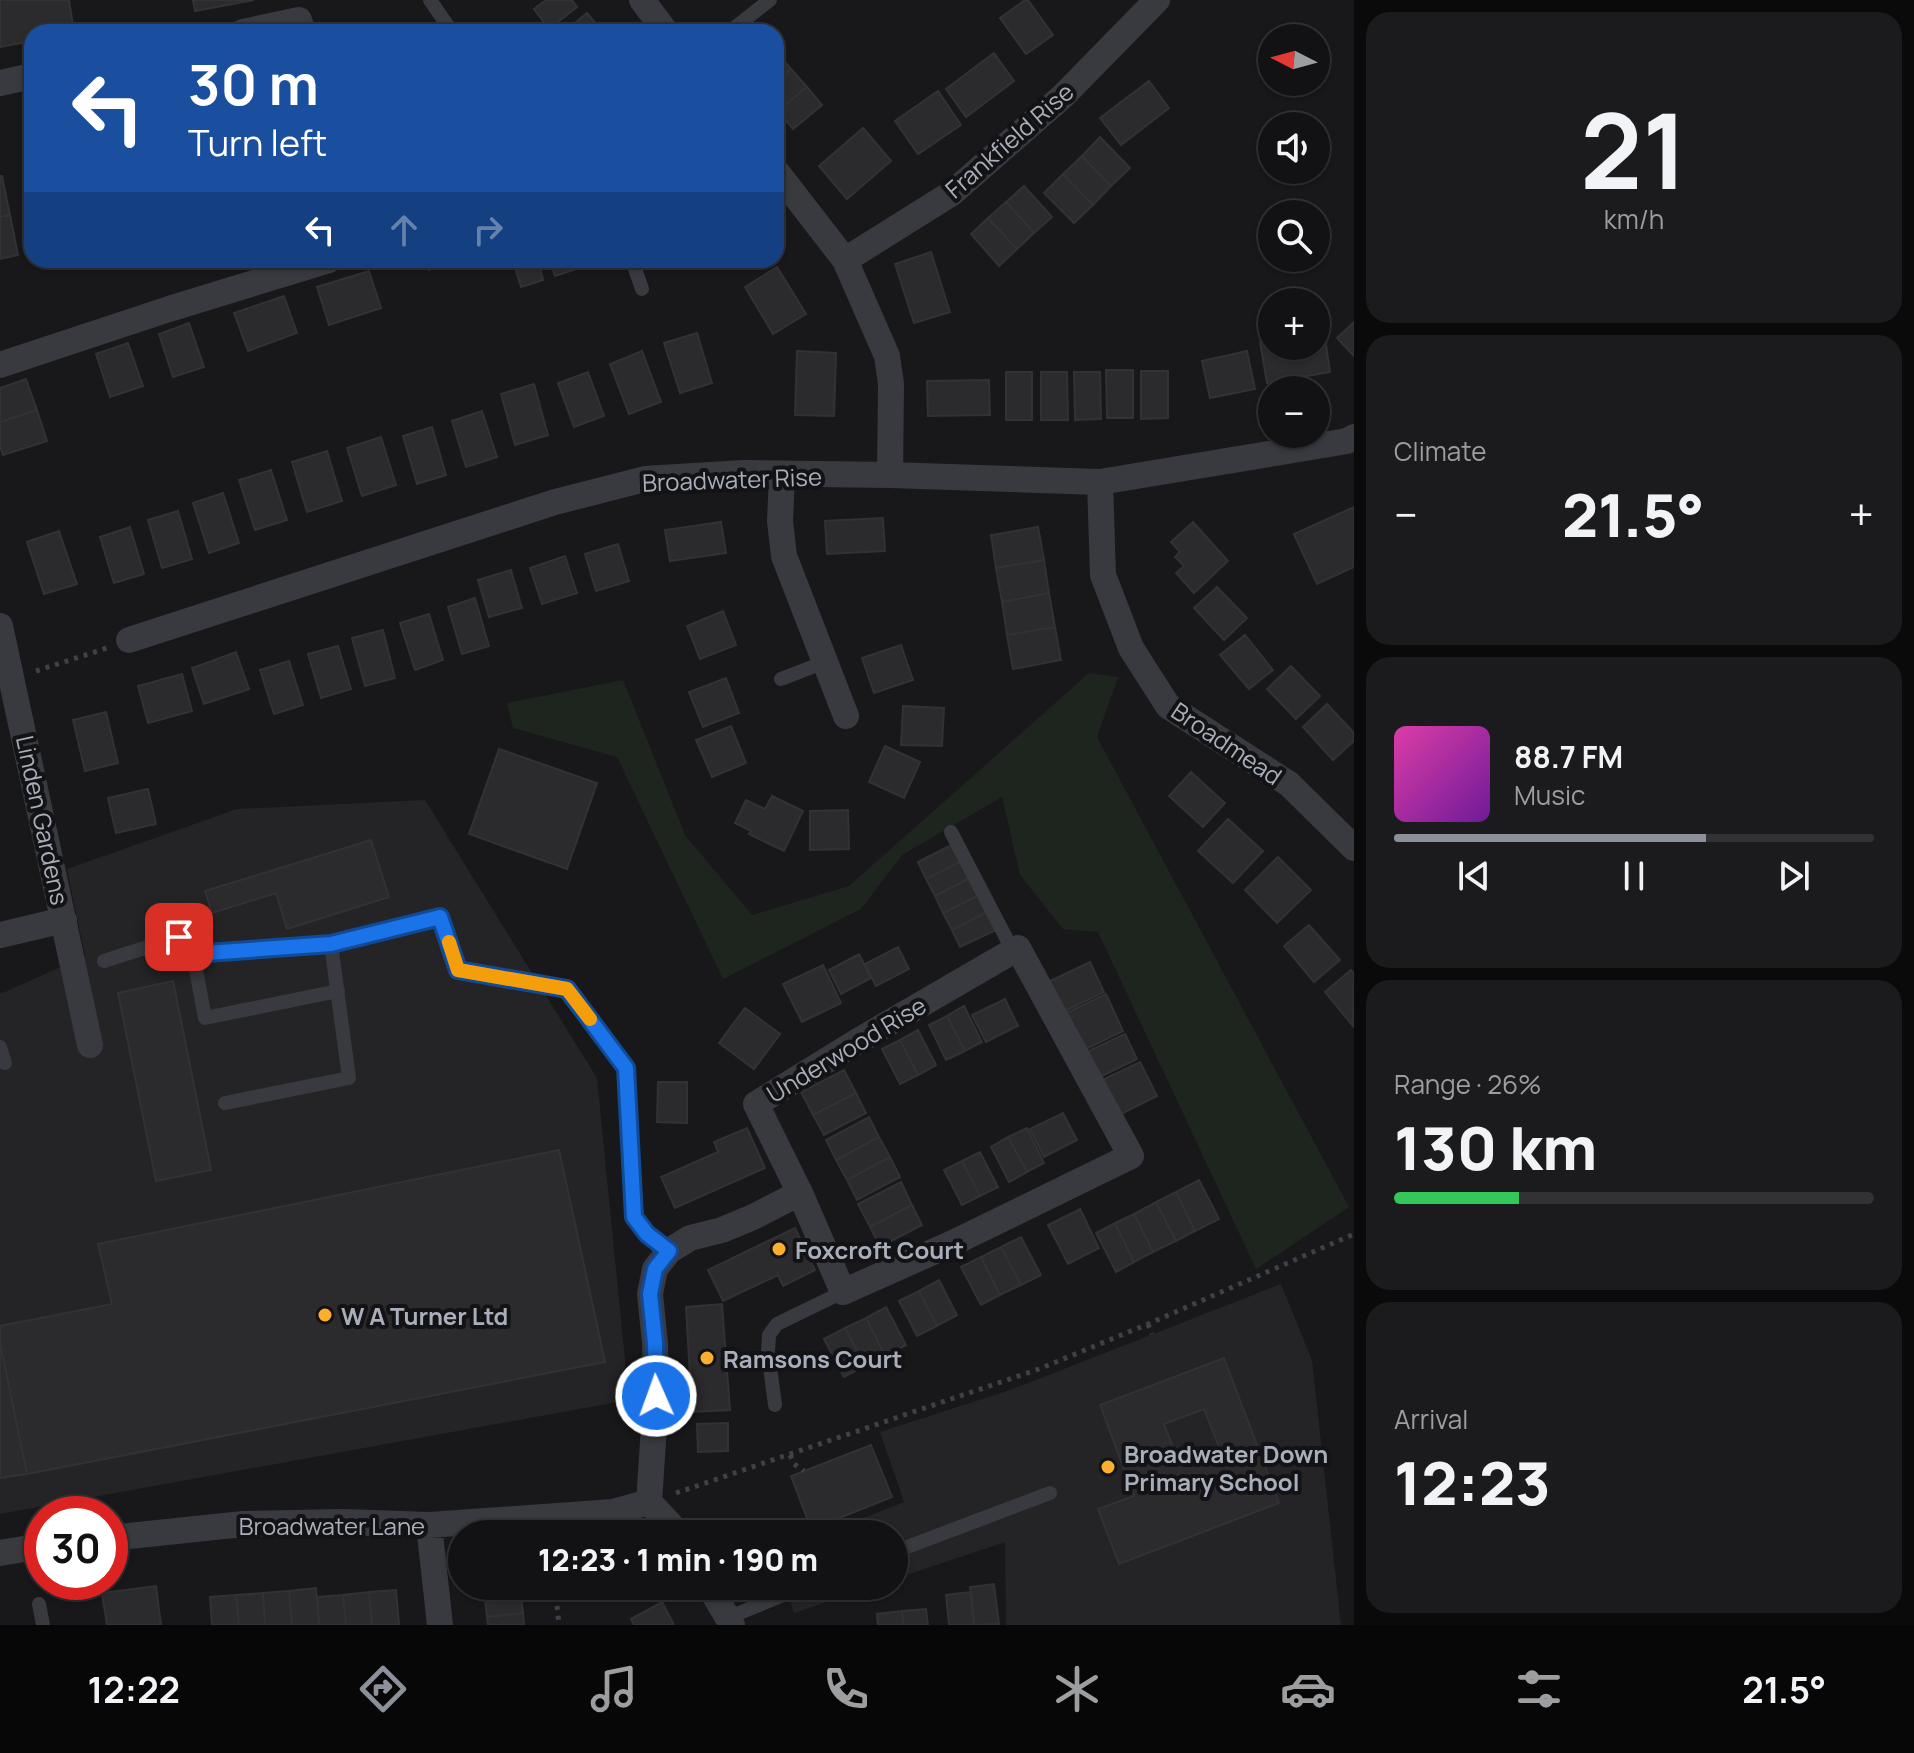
<!DOCTYPE html>
<meta charset="utf-8">
<style>
body{margin:0;font-family:Manrope,sans-serif;background:#1b1b1d;color:#f1f3f6;height:100vh;display:flex;flex-direction:column;font-size:30px;white-space:nowrap}
*{box-sizing:border-box;margin:0}
p{font-size:26px;color:#9c9ea0}
.icon{flex:none;width:44px;height:44px;fill:none;stroke:currentColor;stroke-width:2;stroke-linecap:round;stroke-linejoin:round}
.map{position:relative;flex:1;overflow:hidden}
.panel{display:flex;flex-direction:column;gap:12px;padding:12px;background:#0a0a0b;width:560px}
.panel>*{flex:none}
.hud{position:absolute;left:24px;top:24px;width:760px;height:244px;border-radius:24px;box-shadow:0 2px 6px #0004,0 0 0 2px #313234;background:#1a4fa0;color:#fff;overflow:hidden}
.needle{width:52px;rotate:276deg}
.controls{position:absolute;left:1258px;top:24px;display:grid;gap:16px}
.controls a{display:grid;place-items:center;width:72px;height:72px;border-radius:50%;background:#121214;box-shadow:0 2px 6px #0004,0 0 0 2px #313234;font-size:40px}
.speed{position:absolute;left:24px;top:1496px;display:flex;gap:16px;font-size:40px;font-weight:700;text-align:center}
.speed>*{display:grid;place-content:center;width:104px;height:104px;border-radius:50%;background:#121214;box-shadow:0 2px 6px #0004,0 0 0 2px #313234;line-height:1}
.speed .limit{border:12px solid #d22;background:#fff;color:#111}
.pin{position:absolute;display:grid;place-items:center;width:68px;height:68px;color:#fff;margin:-34px;border-radius:16px;box-shadow:0 4px 12px #0006}
.me{position:absolute;width:88px;margin:-44px;rotate:358deg;stroke-linejoin:round;filter:drop-shadow(0 0 6px #0008)}
.turn{display:flex;align-items:center;gap:28px;height:168px;padding:0 32px;font-size:36px}
.turn .icon{width:104px;height:104px;stroke-width:2.5}
.turn b{display:block;font-size:56px;line-height:68px}
.lanes{display:flex;align-items:center;height:76px;padding:0 32px;background:#0003;justify-content:center;gap:40px;direction:ltr}
.lanes .off{opacity:.35}
.big{font-size:60px;font-weight:800;line-height:1.1}
.panel .tile{flex:1;display:flex;flex-direction:column;justify-content:center;gap:12px;min-width:0;padding:0 28px;border-radius:24px;background:#1b1b1d}
.panel .dial{align-items:center;gap:0}
.dial b{font-size:104px;line-height:1}
.song{display:flex;align-items:center;gap:24px}
.cover{width:96px;height:96px;border-radius:12px;background:linear-gradient(135deg,hsl(320 70% 55%),hsl(280 70% 35%))}
.played{height:8px;border-radius:4px;background:linear-gradient(90deg,#8c9099 65%,#313234 65%)}
.keys{display:flex;justify-content:space-around;direction:ltr}
.heat{display:flex;justify-content:space-between;align-items:center;font-size:44px;direction:ltr}
.charge{height:12px;border-radius:6px;background:linear-gradient(90deg,#34c759 26%,#313234 0)}
.trip{position:absolute;left:448px;top:1520px;width:460px;height:80px;border-radius:40px;background:#121214;box-shadow:0 2px 6px #0004,0 0 0 2px #313234;font-weight:800;line-height:80px;text-align:center}
.tabs{display:flex;height:128px;justify-content:space-around;align-items:center;background:#070708;color:#9c9ea0}
.tabs .icon{width:56px;height:56px}
.tabs .current{color:#8c9099}
.tabs b{font-size:36px;color:#f1f3f6}
main{display:flex;flex:1;min-height:0}
.map>svg:first-child{display:block}
</style>
<main>
<div class="map">
<svg width="1354" height="1625" viewBox="0 0 1354 1625">
<rect width="100%" height="100%" fill="#18181a"/>
<path fill="#242427" d="M425,800L597,1078L629,1400L0,1514V993L5,992L85,956L67,869L237,809Z
M1281,1284L1312,1360L1341,1625H1006L1005,1542L894,1579V1534H823L904,1502L880,1432L1010,1390Z
M786,1586H874L794,1613Z"/>
<path fill="#1d251e" d="M1089,673L1118,677L1097,737L1349,1207L1256,1269L1098,932L1063,929L1020,875L1002,797L902,855L861,909L723,979L617,757L513,728L507,703L623,680L685,835L752,915L849,886Z"/>
<path fill="#2b2b2e" stroke="#323236" stroke-width="2" fill-rule="evenodd" d="M0,0H69L74,32H32V41L0,47Z
M193,0H254L195,11Z
M546,0H572L577,7L549,29L534,9Z
M1025,0H1028L1053,35L1026,54L1000,18Z
M587,13L602,31L601,32H564Z
M776,51L791,69L776,82Z
M994,53L1014,81L966,117L946,89Z
M791,69L807,87L778,111L776,108V82Z
M1149,81L1169,108L1121,145L1100,118Z
M807,87L822,105L793,129L778,111Z
M938,91L961,125L918,154L895,121Z
M863,128L891,161L847,199L819,166Z
M1100,137L1130,168L1111,186L1082,156Z
M1082,156L1111,186L1093,205L1063,174Z
M1063,174L1093,205L1074,223L1044,193Z
M0,176H2L10,215L0,217Z
M1024,186L1052,217L1034,233L1006,202Z
M1006,202L1034,233L1017,249L988,218Z
M10,215L18,255L0,259V217Z
M988,218L1017,249L999,266L971,234Z
M931,252L950,312L914,323L895,264Z
M72,260H112L73,267Z
M425,260H456L429,270Z
M513,260H538L543,280L521,287Z
M550,260H577L579,268L555,276Z
M777,267L806,314L773,334L745,287Z
M369,271L381,308L329,325L317,287Z
M284,296L297,333L248,351L234,313Z
M1354,322V356L1337,338Z
M189,323L204,367L173,377L159,334Z
M1324,331L1330,372L1267,383L1260,342L1272,340V346H1316V332Z
M697,333L712,383L680,393L664,343Z
M128,343L143,386L110,397L96,354Z
M642,351L661,402L629,414L610,364Z
M797,351L836,353L834,416L795,415Z
M1247,351L1255,389L1210,398L1202,361Z
M1106,370H1133V418H1107Z
M1141,371H1168V418L1141,419Z
M588,372L604,416L574,427L558,383Z
M1006,372H1032V420H1006Z
M1041,372H1067L1068,420H1041Z
M1074,372H1100L1101,419L1075,420Z
M26,379L37,410L0,422V388Z
M989,380L990,415L928,416L927,381Z
M534,384L548,435L515,445L501,394Z
M37,410L47,441L3,455L0,446V422Z
M482,411L497,457L466,467L452,421Z
M432,427L446,475L417,484L403,436Z
M381,437L396,485L362,496L347,448Z
M327,451L342,501L307,512L292,462Z
M271,470L287,520L255,530L239,480Z
M223,493L239,543L209,553L193,503Z
M1354,507V567L1317,584L1294,534Z
M178,511L192,559L162,568L148,520Z
M883,518L885,551L827,554L825,521Z
M721,522L726,553L670,561L665,530Z
M1193,522L1228,561L1194,593L1176,573L1184,566L1175,557L1180,552L1171,542Z
M130,527L144,574L114,583L100,537Z
M1038,527L1044,560L996,568L991,535Z
M59,531L77,584L44,594L27,542Z
M618,544L629,581L596,591L585,554Z
M565,556L577,593L542,604L530,568Z
M1044,560L1049,593L1002,602L996,568Z
M511,570L522,608L489,617L478,580Z
M1217,587L1247,618L1224,640L1194,608Z
M1049,593L1055,627L1007,635L1002,602Z
M475,598L489,646L462,654L448,607Z
M723,611L736,645L700,659L687,626Z
M429,614L443,660L415,670L400,623Z
M1055,627L1061,660L1013,669L1007,635Z
M383,630L395,678L365,686L352,638Z
M1245,635L1273,670L1249,689L1220,655Z
M901,645L913,680L874,693L862,658Z
M338,646L351,689L321,698L308,654Z
M236,652L249,689L204,704L192,668Z
M289,661L303,705L274,714L260,670Z
M1291,666L1320,696L1296,719L1267,689Z
M182,674L192,711L148,723L138,686Z
M726,678L739,713L703,727L689,692Z
M1327,704L1354,733V741L1333,760L1303,727Z
M903,706L944,708L942,746L901,745Z
M106,712L118,763L85,771L73,720Z
M731,726L746,763L712,777L696,740Z
M885,746L920,762L904,798L869,782Z
M499,749L597,783L567,869L469,834Z
M1191,772L1225,803L1203,827L1169,796Z
M148,789L156,824L116,833L108,798Z
M772,796L803,811L784,851L749,834L751,831L735,823L746,800L765,809Z
M848,810L849,849L810,850V811Z
M1228,819L1263,851L1233,883L1198,851Z
M371,840L389,897L287,929L276,893L212,913L205,891Z
M953,844L962,861L926,879L918,862Z
M1278,857L1311,890L1277,923L1245,890Z
M962,861L970,878L935,896L926,879Z
M970,878L979,895L943,913L935,896Z
M979,895L987,912L952,930L943,913Z
M987,912L996,930L960,947L952,930Z
M1309,925L1340,960L1314,982L1284,946Z
M898,947L909,969L876,986L865,964Z
M859,954L871,978L841,994L829,970Z
M1090,962L1104,992L1061,1013L1046,983Z
M823,965L841,1003L802,1022L783,984Z
M1351,970L1354,974L1353,1026L1325,992Z
M173,981L211,1170L156,1181L118,993Z
M1106,994L1123,1031L1080,1052L1062,1015Z
M1005,999L1018,1026L986,1042L972,1015Z
M964,1006L982,1042L965,1051L947,1016Z
M745,1008L780,1034L754,1069L719,1043Z
M947,1016L965,1051L946,1060L929,1025Z
M918,1030L936,1065L918,1075L900,1040Z
M1125,1034L1137,1059L1094,1080L1082,1054Z
M900,1040L918,1075L900,1084L882,1049Z
M1140,1062L1157,1096L1113,1118L1096,1083Z
M844,1070L856,1093L813,1115L801,1092Z
M658,1082H687V1123L657,1122Z
M856,1093L866,1113L824,1135L813,1115Z
M1063,1113L1077,1140L1044,1157L1030,1129Z
M869,1117L879,1137L836,1160L826,1140Z
M747,1128L765,1168L675,1208L661,1177L718,1152L714,1142Z
M1027,1128L1044,1163L1027,1172L1008,1137Z
M879,1137L890,1157L847,1180L836,1160Z
M1008,1137L1027,1172L1009,1182L991,1147Z
M559,1150L605,1362L27,1474L0,1342V1326L112,1304L98,1244Z
M980,1152L998,1187L980,1196L962,1161Z
M890,1157L900,1177L857,1200L847,1180Z
M962,1161L980,1196L962,1205L944,1170Z
M1199,1180L1219,1219L1195,1231L1176,1192Z
M901,1182L912,1205L870,1227L858,1204Z
M1176,1192L1195,1231L1176,1241L1156,1202Z
M1156,1202L1176,1241L1153,1252L1134,1214Z
M912,1205L922,1225L880,1247L870,1227Z
M1080,1209L1099,1248L1068,1264L1048,1225Z
M1134,1214L1153,1252L1134,1262L1115,1223Z
M1115,1223L1134,1262L1116,1272L1096,1233Z
M795,1228L815,1270L783,1286L778,1275L723,1301L708,1270Z
M1021,1237L1041,1275L1021,1285L1001,1247Z
M1001,1247L1021,1285L1000,1295L981,1257Z
M981,1257L1000,1295L981,1305L961,1267Z
M939,1280L957,1315L937,1326L919,1291Z
M919,1291L937,1326L917,1336L899,1301Z
M722,1304L730,1410L692,1412L686,1307Z
M886,1307L906,1345L885,1356L866,1318Z
M866,1318L885,1356L865,1366L845,1328Z
M845,1328L865,1366L844,1377L824,1339Z
M0,1342L27,1474L0,1478Z
M1224,1358L1279,1503L1119,1564L1098,1509L1134,1496L1100,1405ZM1204,1409L1220,1450L1180,1465L1164,1424Z
M728,1423V1451L698,1452L697,1424Z
M871,1445L892,1497L837,1519L840,1526L820,1534H813L791,1476Z
M994,1584L999,1624L974,1625L970,1587Z
M156,1586L161,1625H107L102,1593Z
M520,1587L523,1613L487,1617L484,1590Z
M316,1588L319,1625H292L289,1591Z
M396,1590L399,1625H372L369,1592Z
M289,1591L292,1625H265L263,1593Z
M369,1592L372,1625H346L343,1595Z
M971,1592L974,1625H949L946,1595Z
M263,1593L265,1625H239L236,1595Z
M236,1595L239,1625H212L210,1597Z
M343,1595L346,1625H319L317,1597Z
M662,1602L674,1625H634L631,1619Z
M926,1609L928,1625H903L902,1611Z
M902,1611L903,1625H878L877,1614Z
M523,1613L524,1625H488L487,1617Z"/>
<g fill="none" stroke-linecap="round" stroke-linejoin="round">
<path stroke="#3e4146" stroke-width="5" stroke-dasharray="4 6" stroke-linecap="butt" d="M36,671L107,648
M1148,1324L1152,1334
M790,1455L794,1464L804,1471
M676,1493L1039,1369L1148,1324L1354,1234
M555,1586L559,1625"/>
<path stroke="#383a3f" stroke-width="14" d="M430,0L452,32
M729,32L770,0
M632,260L642,289
M781,679L825,662
M951,832L1013,951
M104,961L179,937L193,954
M338,991L205,1018L193,954L331,944L440,917L458,970L567,989L626,1068L634,1217L647,1234L669,1251
M0,1047L5,1063
M225,1103L349,1078L331,944
M775,1405L768,1352L769,1335L777,1324L843,1292
M894,1552L1050,1493
M39,1604L43,1625
M727,1618L805,1586"/>
<path stroke="#383a3f" stroke-width="26" d="M642,0L666,32
M243,32L299,20L303,32
M0,83L32,76
M776,171L845,260L887,356L891,384L890,475
M845,260L952,193L1063,96L1157,0
M0,365L169,309L329,260
M782,474L780,521L784,556L846,716
M1100,482L1103,575L1131,648L1168,706L1289,784L1354,848
M0,626L90,1045
M129,640L555,502L645,479L743,473L890,475L1100,482L1347,441L1354,437
M0,935L64,920
M1018,948L1131,1156L953,1243L843,1292L800,1193L756,1104L858,1041Z
M649,1502L656,1396L655,1343L650,1294L655,1269L669,1251L690,1238L722,1230L753,1217L800,1193
M649,1502L679,1534
M429,1525L440,1625
M110,1538L243,1524L344,1522L429,1525L613,1512L649,1502
M0,1553L42,1546
M709,1586L732,1625"/>
</g>
<g fill="none" stroke-linecap="round" stroke-linejoin="round">
<g stroke="#114b97" stroke-width="20">
<path id="route" d="M179,937L193,954L331,944L440,917L458,970L567,989L626,1068L634,1217L647,1234L669,1251L655,1269L650,1294L655,1343L656,1396"/>
</g>
<use href="#route" stroke="#1a73e8" stroke-width="14"/>
<path stroke="#f59e0b" stroke-width="14" d="M449,942L458,970L567,989L590,1019"/>
</g>
<g fill="#fcae2e" stroke="#131315" stroke-width="3">
<circle cx="779" cy="1249" r="8"/>
<circle cx="325" cy="1315" r="8"/>
<circle cx="707" cy="1358" r="8"/>
<circle cx="1108" cy="1467" r="8"/>
</g>
<g text-anchor="middle" dominant-baseline="central" stroke-width="8" stroke-linejoin="round" paint-order="stroke">
<g font-size="24" fill="#a9afba" stroke="#131315">
<text transform="translate(1009 140) rotate(-41)">Frankfield Rise</text>
<text transform="translate(732 479) rotate(-2)">Broadwater Rise</text>
<text transform="translate(1227 743) rotate(34)">Broadmead</text>
<text transform="translate(43 820) rotate(78)">Linden Gardens</text>
<text transform="translate(846 1049) rotate(-31)">Underwood Rise</text>
<text x="332" y="1525">Broadwater Lane</text>
</g>
<g font-size="24" font-weight="bold" fill="#a9afba" stroke="#131315" text-anchor="start">
<text x="795" y="1249">Foxcroft Court</text>
<text x="341" y="1315">W A Turner Ltd</text>
<text x="723" y="1358">Ramsons Court</text>
<text x="1124" y="1453">Broadwater Down<tspan x="1124" dy="28">Primary School</tspan></text>
</g>
</g>
</svg>
<div class="controls">
<a><svg class="needle" viewBox="-14 -14 28 28"><path d="M0-13l5 13h-10z" fill="#e53935"/><path d="M0 13l5-13h-10z" fill="#9c9ea0"/></svg></a>
<a><svg class="icon" aria-label="sound" viewBox="0 0 24 24"><path d="M4 9h4l5-4v14l-5-4H4zM17 9q2 3 0 6"/></svg></a>
<a><svg class="icon" aria-label="search" viewBox="0 0 24 24"><circle cx="10" cy="10" r="6"/><path d="M15 15l6 6"/></svg></a>
<a>+</a>
<a>−</a>
</div>
<div class="speed"><div class="limit">30</div></div>
<div class="pin" style="left:179px;top:937px;background:#d93025"><svg class="icon" aria-label="arrive" viewBox="0 0 24 24"><path d="M6 21V4h12l-3 4 3 4H6"/></svg></div>
<svg class="me" style="left:656px;top:1396px" viewBox="-20 -20 40 40"><circle r="17" fill="#1a73e8" stroke="#fff" stroke-width="3"/><path d="M0-11L8 9 0 5-8 9z" fill="#fff"/></svg>
<div class="trip">12:23 · 1 min · 190 m</div>
<div class="hud">
<div class="turn"><svg class="icon" aria-label="left" viewBox="0 0 24 24"><path d="M17 20v-9H6M10 6l-5 5 5 5"/></svg><div><b>30 m</b>Turn left</div></div>
<div class="lanes"><svg class="icon" aria-label="left" viewBox="0 0 24 24"><path d="M17 20v-9H6M10 6l-5 5 5 5"/></svg><svg class="icon off" aria-label="ahead" viewBox="0 0 24 24"><path d="M12 20V5M6 11l6-6 6 6"/></svg><svg class="icon off" aria-label="right" viewBox="0 0 24 24"><path d="M7 20v-9h11M14 6l5 5-5 5"/></svg></div>
</div>
</div>
<section class="panel">
<div class="tile dial"><b>21</b><p>km/h</p></div>
<div class="tile"><p>Climate</p>
<div class="heat"><a>−</a><b class="big">21.5°</b><a>+</a></div>
</div>
<div class="tile">
<div class="song"><i class="cover"></i><div><b>88.7 FM</b><p>Music</p></div></div>
<div class="played"></div>
<div class="keys"><svg class="icon" aria-label="previous" viewBox="0 0 24 24"><path d="M18 5L8 12l10 7zM5 5v14"/></svg><svg class="icon" aria-label="pause" viewBox="0 0 24 24"><path d="M8 5v14M16 5v14"/></svg><svg class="icon" aria-label="next" viewBox="0 0 24 24"><path d="M6 5l10 7-10 7zM19 5v14"/></svg></div>
</div>
<div class="tile"><p>Range · 26%</p><b class="big">130 km</b><div class="charge"></div></div>
<div class="tile"><p>Arrival</p><b class="big">12:23</b></div>
</section>
</main>
<nav class="tabs">
<b>12:22</b>
<svg class="icon current" aria-label="directions" viewBox="0 0 24 24"><path d="M12 3l9 9-9 9-9-9zM9 14v-3h6M13 9l2 2-2 2"/></svg>
<svg class="icon" aria-label="music" viewBox="0 0 24 24"><path d="M9 18V5l10-2v13"/><circle cx="6" cy="18" r="3"/><circle cx="16" cy="16" r="3"/></svg>
<svg class="icon" aria-label="phone" viewBox="0 0 24 24"><path d="M5 4h4l2 5-3 2q2 4 5 5l2-3 5 2v4C11 20 4 13 5 4z"/></svg>
<svg class="icon" aria-label="climate" viewBox="0 0 24 24"><path d="M12 3v18M4 7l16 10M4 17L20 7"/></svg>
<svg class="icon" aria-label="car" viewBox="0 0 24 24"><path d="M5 17H2v-5l4-1 3-4h7l3 4 3 1v5h-3M9 17h6M6 11h13"/><circle cx="7" cy="17" r="2"/><circle cx="17" cy="17" r="2"/></svg>
<svg class="icon" aria-label="filters" viewBox="0 0 24 24"><path d="M4 7h16M4 17h16"/><circle cx="9" cy="7" r="2"/><circle cx="15" cy="17" r="2"/></svg>
<b>21.5°</b>
</nav>
